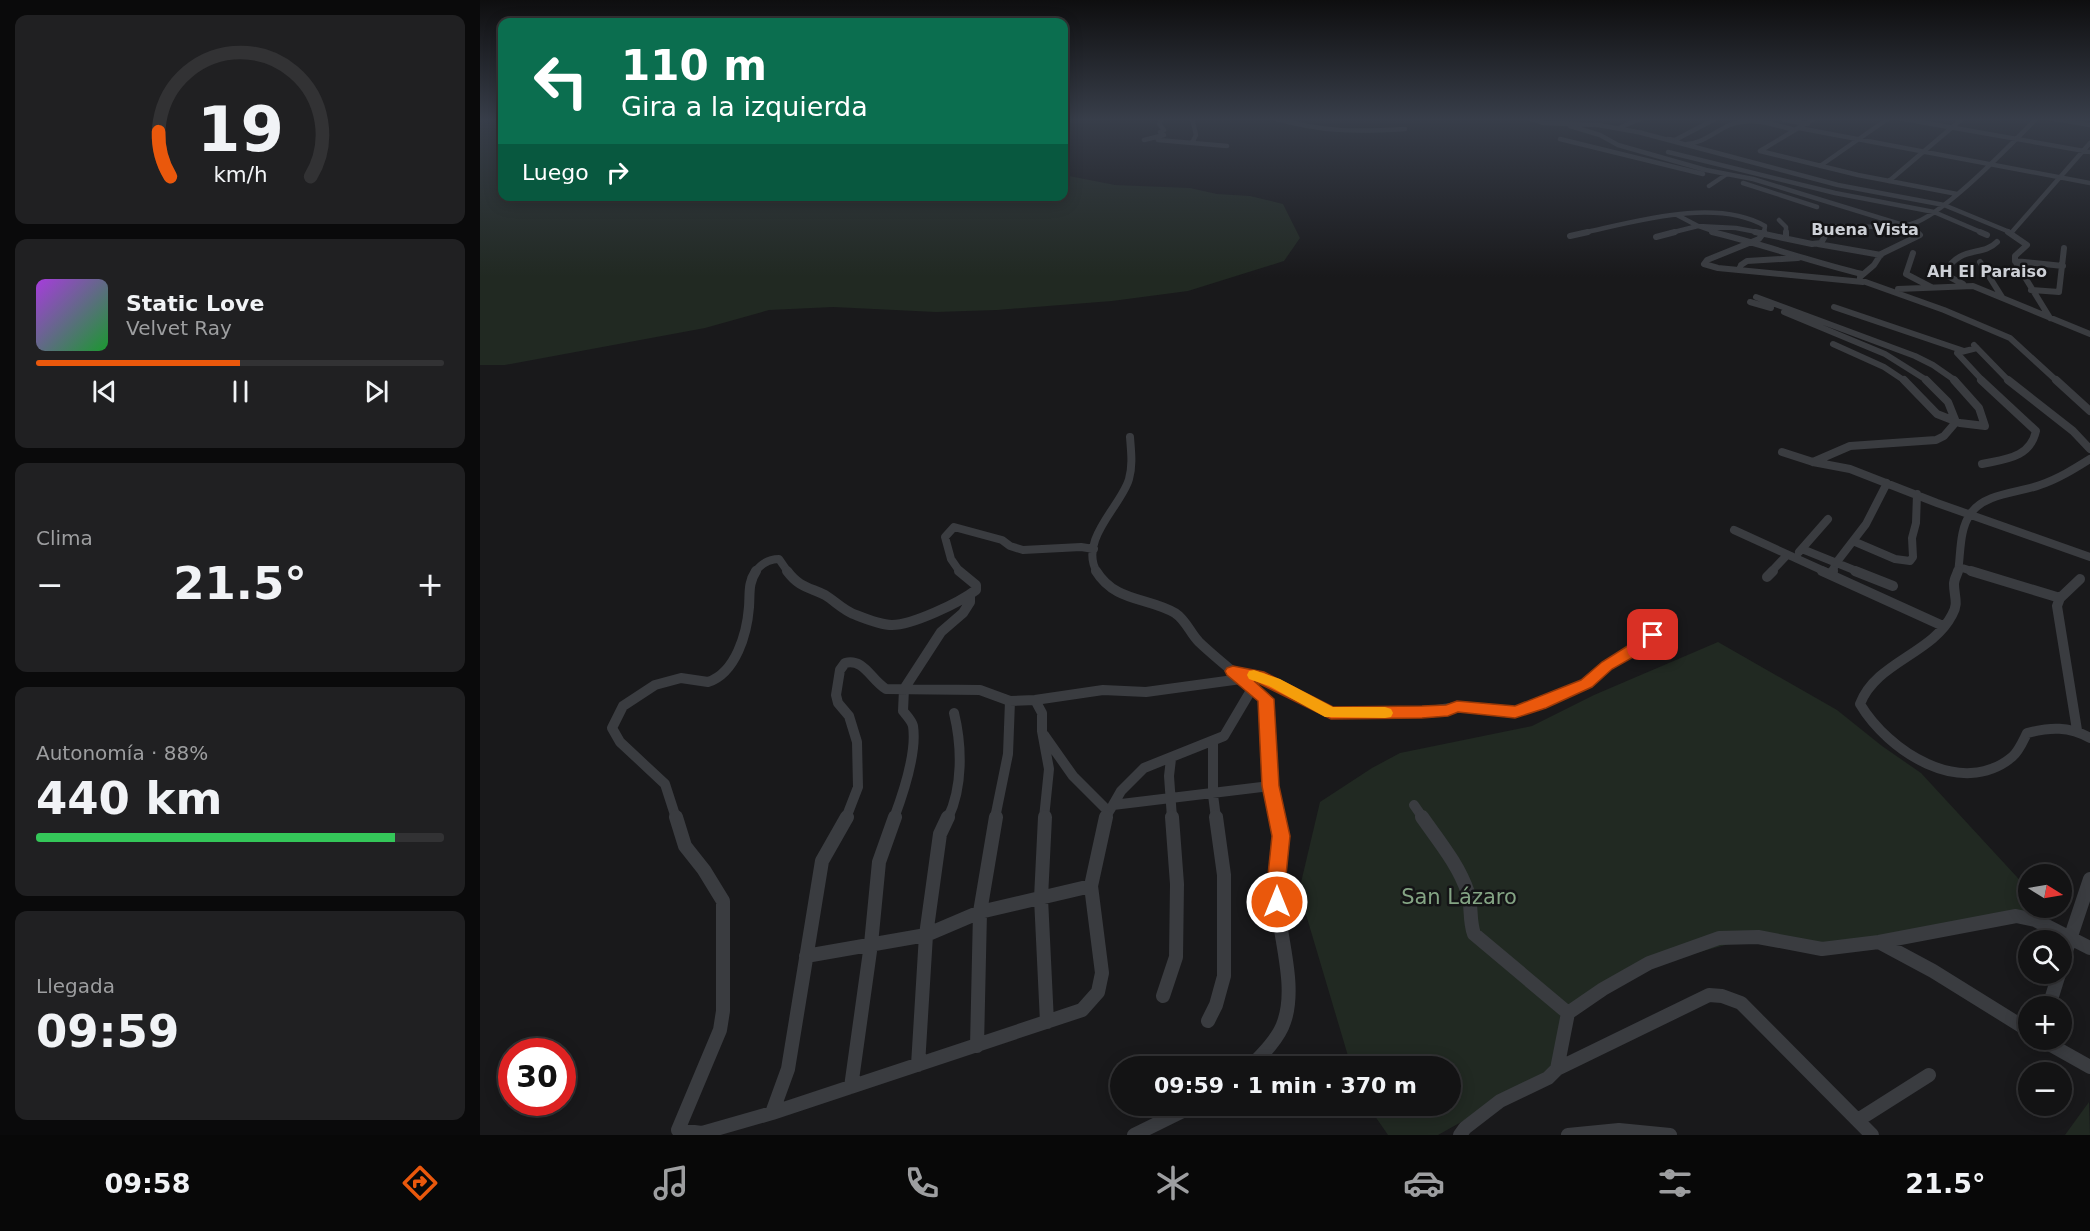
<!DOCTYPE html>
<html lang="es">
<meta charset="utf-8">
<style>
body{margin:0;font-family:"DejaVu Sans",sans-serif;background:#202022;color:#f1f3f6;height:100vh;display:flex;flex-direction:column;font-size:22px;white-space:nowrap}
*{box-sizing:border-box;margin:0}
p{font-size:20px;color:#9d9ea0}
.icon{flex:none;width:33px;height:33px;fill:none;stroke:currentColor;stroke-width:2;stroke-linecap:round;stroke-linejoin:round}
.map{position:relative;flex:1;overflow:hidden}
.panel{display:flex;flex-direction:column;gap:15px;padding:15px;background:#0a0a0b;width:480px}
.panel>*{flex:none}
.top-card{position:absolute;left:18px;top:18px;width:570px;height:183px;border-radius:12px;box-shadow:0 3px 15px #0003,0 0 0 2px #323234;background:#0b6e4f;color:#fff;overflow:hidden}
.needle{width:39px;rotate:101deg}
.buttons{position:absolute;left:1538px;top:864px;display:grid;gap:12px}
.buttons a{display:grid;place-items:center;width:54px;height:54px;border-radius:50%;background:#131314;box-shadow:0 3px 15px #0003,0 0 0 2px #323234;font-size:30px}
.speed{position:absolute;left:18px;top:1038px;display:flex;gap:12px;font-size:30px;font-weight:700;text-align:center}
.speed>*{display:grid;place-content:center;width:78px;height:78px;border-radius:50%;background:#131314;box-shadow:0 3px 15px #0003,0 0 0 2px #323234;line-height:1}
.speed .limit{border:9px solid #d22;background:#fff;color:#111}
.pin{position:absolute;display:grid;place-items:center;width:51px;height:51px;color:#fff;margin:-26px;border-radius:12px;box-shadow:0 3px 9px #0006}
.me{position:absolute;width:66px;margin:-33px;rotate:0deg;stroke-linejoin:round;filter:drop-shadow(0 0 4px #0008)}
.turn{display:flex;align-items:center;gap:21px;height:126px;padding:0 24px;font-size:27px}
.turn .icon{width:78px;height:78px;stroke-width:2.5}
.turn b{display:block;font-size:42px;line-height:51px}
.then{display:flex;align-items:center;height:57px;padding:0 24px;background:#0003;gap:12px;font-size:22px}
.big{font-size:45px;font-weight:700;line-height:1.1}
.panel .card{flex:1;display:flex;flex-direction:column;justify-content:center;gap:9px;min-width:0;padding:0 21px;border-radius:12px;background:#202022}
.panel .dial{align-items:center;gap:0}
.dial svg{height:156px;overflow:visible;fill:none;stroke:#323234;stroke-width:7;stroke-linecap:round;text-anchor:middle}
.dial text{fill:#f1f3f6;stroke:none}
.song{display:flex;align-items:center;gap:18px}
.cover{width:72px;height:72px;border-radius:9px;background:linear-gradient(135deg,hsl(280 70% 55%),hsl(130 70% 35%))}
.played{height:6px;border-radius:3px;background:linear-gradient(90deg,#ea580c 50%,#323234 50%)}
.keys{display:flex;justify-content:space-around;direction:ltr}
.heat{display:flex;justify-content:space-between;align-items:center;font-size:33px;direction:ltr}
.charge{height:9px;border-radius:4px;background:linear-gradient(90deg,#34c759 88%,#323234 0)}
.trip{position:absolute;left:630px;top:1056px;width:351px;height:60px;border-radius:30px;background:#131314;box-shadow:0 3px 15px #0003,0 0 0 2px #323234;font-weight:700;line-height:60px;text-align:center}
.tabs{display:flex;height:96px;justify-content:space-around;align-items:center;background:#080808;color:#9d9ea0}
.tabs .icon{width:42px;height:42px}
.tabs .selected{color:#ea580c}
.tabs b{font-size:27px;color:#f1f3f6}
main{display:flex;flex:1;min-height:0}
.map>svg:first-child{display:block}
</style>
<main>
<section class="panel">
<div class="card dial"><svg viewBox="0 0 100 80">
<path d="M14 69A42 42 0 1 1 86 69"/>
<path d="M14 69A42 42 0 0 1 8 46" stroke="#ea580c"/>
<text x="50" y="56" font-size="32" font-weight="700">19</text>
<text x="50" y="72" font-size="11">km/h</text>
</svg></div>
<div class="card">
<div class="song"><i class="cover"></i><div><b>Static Love</b><p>Velvet Ray</p></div></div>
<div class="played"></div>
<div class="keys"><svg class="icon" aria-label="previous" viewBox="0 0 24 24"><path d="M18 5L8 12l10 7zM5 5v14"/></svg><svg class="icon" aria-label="pause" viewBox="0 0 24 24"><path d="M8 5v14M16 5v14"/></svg><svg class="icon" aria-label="next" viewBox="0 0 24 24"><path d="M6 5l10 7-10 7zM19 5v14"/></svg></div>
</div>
<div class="card"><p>Clima</p>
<div class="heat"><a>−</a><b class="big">21.5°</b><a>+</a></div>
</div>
<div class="card"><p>Autonomía · 88%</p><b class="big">440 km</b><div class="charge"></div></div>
<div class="card"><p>Llegada</p><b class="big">09:59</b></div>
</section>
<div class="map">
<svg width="1610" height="1135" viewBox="0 0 1610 1135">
<rect width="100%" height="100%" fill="#19191b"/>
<path fill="#212922" d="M0,118H22V196H584V175L635,185L710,188L737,194L770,196L803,204L820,238L804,261L708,291L632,301L517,310L456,312L353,307L289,310L225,328L25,365H0Z
M1238,642L1357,710L1402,746L1441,773L1548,889V908H1565L1567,910L1366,945L1260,941L1168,966L1083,1009L1075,1070L958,1135H908L888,1106H970V1066H871L819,891L840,802L892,768L920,753L1052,726L1114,695Z
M1609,1102L1610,1135H1585Z"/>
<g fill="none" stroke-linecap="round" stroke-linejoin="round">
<path stroke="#3a3c40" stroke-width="4.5" d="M712,118L716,135L712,143
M727,118H746
M793,118C843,132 873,132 925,129
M850,118H864
M1049,118L1063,123L1118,125L1163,133
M1418,118L1610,152
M1569,118L1610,125
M1304,120L1328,124
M1090,126L1120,135L1138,145L1226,170L1273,179L1433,228L1438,233
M1139,128L1162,118
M1319,128L1610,183
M1158,132L1358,185L1464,205L1532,233
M1080,139L1223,174
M1188,139L1195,140L1237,118
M664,140L684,135L680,132L684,130L679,124L683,118
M678,140L747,146
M1207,144C1224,143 1235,131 1250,125C1271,116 1294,125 1315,130
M1280,151L1378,175L1477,194
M1280,151L1335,118
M1188,152L1355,193L1454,212L1503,233
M1340,166L1409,118
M1409,181L1483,118
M1263,183L1337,207
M1229,186L1247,174
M1197,215L1218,226L1256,228L1282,233
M1299,220L1306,227V233
M1344,226C1366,226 1412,229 1431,224C1463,216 1531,144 1557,118
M1102,233C1154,222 1235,197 1285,226L1284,233
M1190,233L1218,226L1238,233
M1531,233L1610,143"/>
<path stroke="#3a3c40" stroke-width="6" d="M1232,232C1283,244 1331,262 1382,274
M1275,232L1332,244L1341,243L1345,236
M1284,232L1279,239L1227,260L1224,264L1238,268L1383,282
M1306,232V238
M1437,232L1440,235L1401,254L1394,265L1380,277V280L1464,310L1530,338L1577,381
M1500,232L1507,235
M1528,232L1547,245L1535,256V261L1570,318
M1090,236L1108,232
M1176,237L1195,232
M1338,244L1401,255
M1433,253L1426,274L1451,287
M1535,261L1583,266
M1500,262L1522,297
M1259,270L1261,265L1267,261L1318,258
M1483,284L1466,275L1465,272C1481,245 1502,257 1517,242
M1418,289L1493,286L1610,334
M1551,290L1579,292L1584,248
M1276,297L1435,356L1453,365L1476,381
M1270,302L1291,308
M1354,307L1484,351
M1304,312L1405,354L1448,381
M1353,344L1404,367L1425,381
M1494,345L1529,381
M1497,348L1477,353L1503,381"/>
<path stroke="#3a3c40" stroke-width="8" d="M1424,380L1457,414L1480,423L1505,426L1499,408L1474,380
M1501,380L1556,431C1550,458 1525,459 1502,464
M1528,380L1593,431L1610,449
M1576,380L1610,411
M1302,452L1333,462L1370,469L1457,503L1610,557
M1333,462L1370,446L1456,440L1464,436L1476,422L1468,402L1446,380
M1254,530L1346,572
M1373,541L1415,559L1430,561L1433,557L1432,538L1436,523L1437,494
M1322,549L1379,572
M1319,552L1348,519
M1479,567L1495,572
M275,572C281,564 288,559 299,559L308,572
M480,572L471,559L465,537L474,527L522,540L530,546L543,550L601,547L614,549
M617,572C598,540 642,505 649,479C653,465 651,451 650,437
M1291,572L1307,555
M1352,572L1356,563L1386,524L1407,483
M1478,572C1481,553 1479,529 1491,513C1505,493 1539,493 1560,485C1578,479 1594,469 1610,459"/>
<path stroke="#3a3c40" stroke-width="10" d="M307,571C319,587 328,587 345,595C355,601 364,611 376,615C386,619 401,625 412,625C432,625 479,603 496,590V585L479,571
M616,571C635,602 667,597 695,613C706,620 710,633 719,642C740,662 764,680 786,699L790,786L797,818
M1342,571L1463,626
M1375,571L1413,586
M1478,571C1477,575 1474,579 1474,584C1474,596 1479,604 1472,615C1452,654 1396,662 1380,704C1408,751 1481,799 1532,757C1539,751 1543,741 1547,733C1570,727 1589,726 1610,738
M1491,571L1580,598
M1351,574L1353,571
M1287,577L1293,571
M755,672L779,676L851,713L942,712L977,707L1035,712L1060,704L1107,683L1127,666L1159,648L1173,635
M555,700L562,713V731L569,769L564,818
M1597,730L1577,606L1580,598L1600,579
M564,735L593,776L628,811
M733,741V795L736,818
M691,759L689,776L692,818
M633,805L641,791L664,768L744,736L773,687
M934,805L943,818
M196,818L185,784L140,742L132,728L143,706L175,685L201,678L228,682C256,673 267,633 269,607C270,593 268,583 276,571
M366,818L378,787L377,742L369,716L358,703L356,695L360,670L365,663C384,658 391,680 406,689L500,690L530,701L555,700L623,690L666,692L761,679
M414,818C423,794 437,752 433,726C432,721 427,716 423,711L424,689L461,632L483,613L490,602V596
M468,818C483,787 482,746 474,713
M515,818L528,754L530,701
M625,818L633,805L790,786"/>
<path stroke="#3a3c40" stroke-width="14" d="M196,817L205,846L224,870L243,901V1011L240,1030L198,1130L222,1133L292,1113L602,1010L618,992L622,973L611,886L626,817
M565,817L561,898L567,1022
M942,817C958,840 979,865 988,893C992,906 989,920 994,934L1088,1013
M1399,942L1453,971L1548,1030
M326,956L446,935L500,912L611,886
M1581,966L1610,879
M683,996L696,957L697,884L692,817
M1569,1006L1579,974
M1088,1013L1123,989L1169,963L1239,938L1278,937L1342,949L1399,942L1536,916L1555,920L1610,948
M728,1021L736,1005L744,976V875L736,817
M1562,1040L1610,1067
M497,1046L500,912L516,817
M438,1065L446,935L460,834L468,817
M771,1066C782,1055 799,1038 804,1022C818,983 796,928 796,885C796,860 802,842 797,817
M1077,1069L1229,995L1242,996L1261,1003L1392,1135
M371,1087L391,944L399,862L415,817
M292,1113L308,1069L342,861L367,817
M1378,1120L1449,1075
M654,1135L713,1106
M980,1135L985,1128L1020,1101L1068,1078L1077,1069L1088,1013
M1088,1135L1139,1130L1190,1135"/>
</g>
<linearGradient id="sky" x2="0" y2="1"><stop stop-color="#0e0e0f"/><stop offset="0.43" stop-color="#383e4a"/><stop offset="1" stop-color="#383e4a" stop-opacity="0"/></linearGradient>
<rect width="1610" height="277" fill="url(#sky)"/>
<path fill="#ea580c" stroke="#983908" stroke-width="1.5" d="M1173,630L1180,635L1164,651L1132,669L1112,687L1066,708L1035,718L978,712L968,716L942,718L851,719L774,681L794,699L799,786L810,836L805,885L807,902L804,907L797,910L791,907L787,885L792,836L782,786L778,701L747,675L745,671L747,668L753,666L784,672L853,707L942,706L966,705L977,701L1035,706L1101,680L1122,662Z"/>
<path fill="#f59e0b" d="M774,670L800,679L853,707H905L911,709L913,713L911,717L905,718L845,717L789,686L769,679L767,675L769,671Z"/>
<g text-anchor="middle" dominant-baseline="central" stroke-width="5" stroke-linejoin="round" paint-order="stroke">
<g font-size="16" font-weight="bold" fill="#cdd0d6" stroke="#141416">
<text x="1385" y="229">Buena Vista</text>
<text x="1507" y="271">AH El Paraiso</text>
</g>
<g font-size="21" fill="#84a484" stroke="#141416">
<text x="979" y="897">San Lázaro</text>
</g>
</g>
</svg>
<div class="buttons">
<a><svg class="needle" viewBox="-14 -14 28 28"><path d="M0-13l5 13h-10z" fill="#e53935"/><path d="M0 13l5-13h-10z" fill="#9d9ea0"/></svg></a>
<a><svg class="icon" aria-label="search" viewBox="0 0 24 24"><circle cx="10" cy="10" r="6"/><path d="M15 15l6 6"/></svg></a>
<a>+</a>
<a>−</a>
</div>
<div class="speed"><div class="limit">30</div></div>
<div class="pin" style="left:1173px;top:635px;background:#d93025"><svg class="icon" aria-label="arrive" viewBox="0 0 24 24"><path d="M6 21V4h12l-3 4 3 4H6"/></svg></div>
<svg class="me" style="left:797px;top:902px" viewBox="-20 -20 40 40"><circle r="17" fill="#ea580c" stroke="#fff" stroke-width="3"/><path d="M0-11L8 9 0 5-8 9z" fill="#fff"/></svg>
<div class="trip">09:59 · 1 min · 370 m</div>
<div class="top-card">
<div class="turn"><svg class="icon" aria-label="left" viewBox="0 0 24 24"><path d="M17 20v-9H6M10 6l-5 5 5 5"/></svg><div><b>110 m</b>Gira a la izquierda</div></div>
<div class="then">Luego<svg class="icon" aria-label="right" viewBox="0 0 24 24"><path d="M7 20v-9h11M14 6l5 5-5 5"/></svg></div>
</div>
</div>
</main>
<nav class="tabs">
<b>09:58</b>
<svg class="icon selected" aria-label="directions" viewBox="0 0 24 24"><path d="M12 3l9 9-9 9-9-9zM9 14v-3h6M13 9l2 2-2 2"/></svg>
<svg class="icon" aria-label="music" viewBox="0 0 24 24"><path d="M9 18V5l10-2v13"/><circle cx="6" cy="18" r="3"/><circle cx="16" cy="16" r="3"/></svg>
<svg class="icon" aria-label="phone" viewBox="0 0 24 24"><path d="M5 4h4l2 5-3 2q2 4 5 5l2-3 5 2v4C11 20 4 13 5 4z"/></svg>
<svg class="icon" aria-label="climate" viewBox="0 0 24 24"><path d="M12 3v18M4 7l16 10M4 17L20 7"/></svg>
<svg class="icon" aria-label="car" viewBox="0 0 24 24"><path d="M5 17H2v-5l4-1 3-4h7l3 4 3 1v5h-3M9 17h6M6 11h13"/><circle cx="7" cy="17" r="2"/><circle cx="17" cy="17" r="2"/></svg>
<svg class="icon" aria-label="filters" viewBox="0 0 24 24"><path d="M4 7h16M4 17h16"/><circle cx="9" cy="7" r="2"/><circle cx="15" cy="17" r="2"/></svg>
<b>21.5°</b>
</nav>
